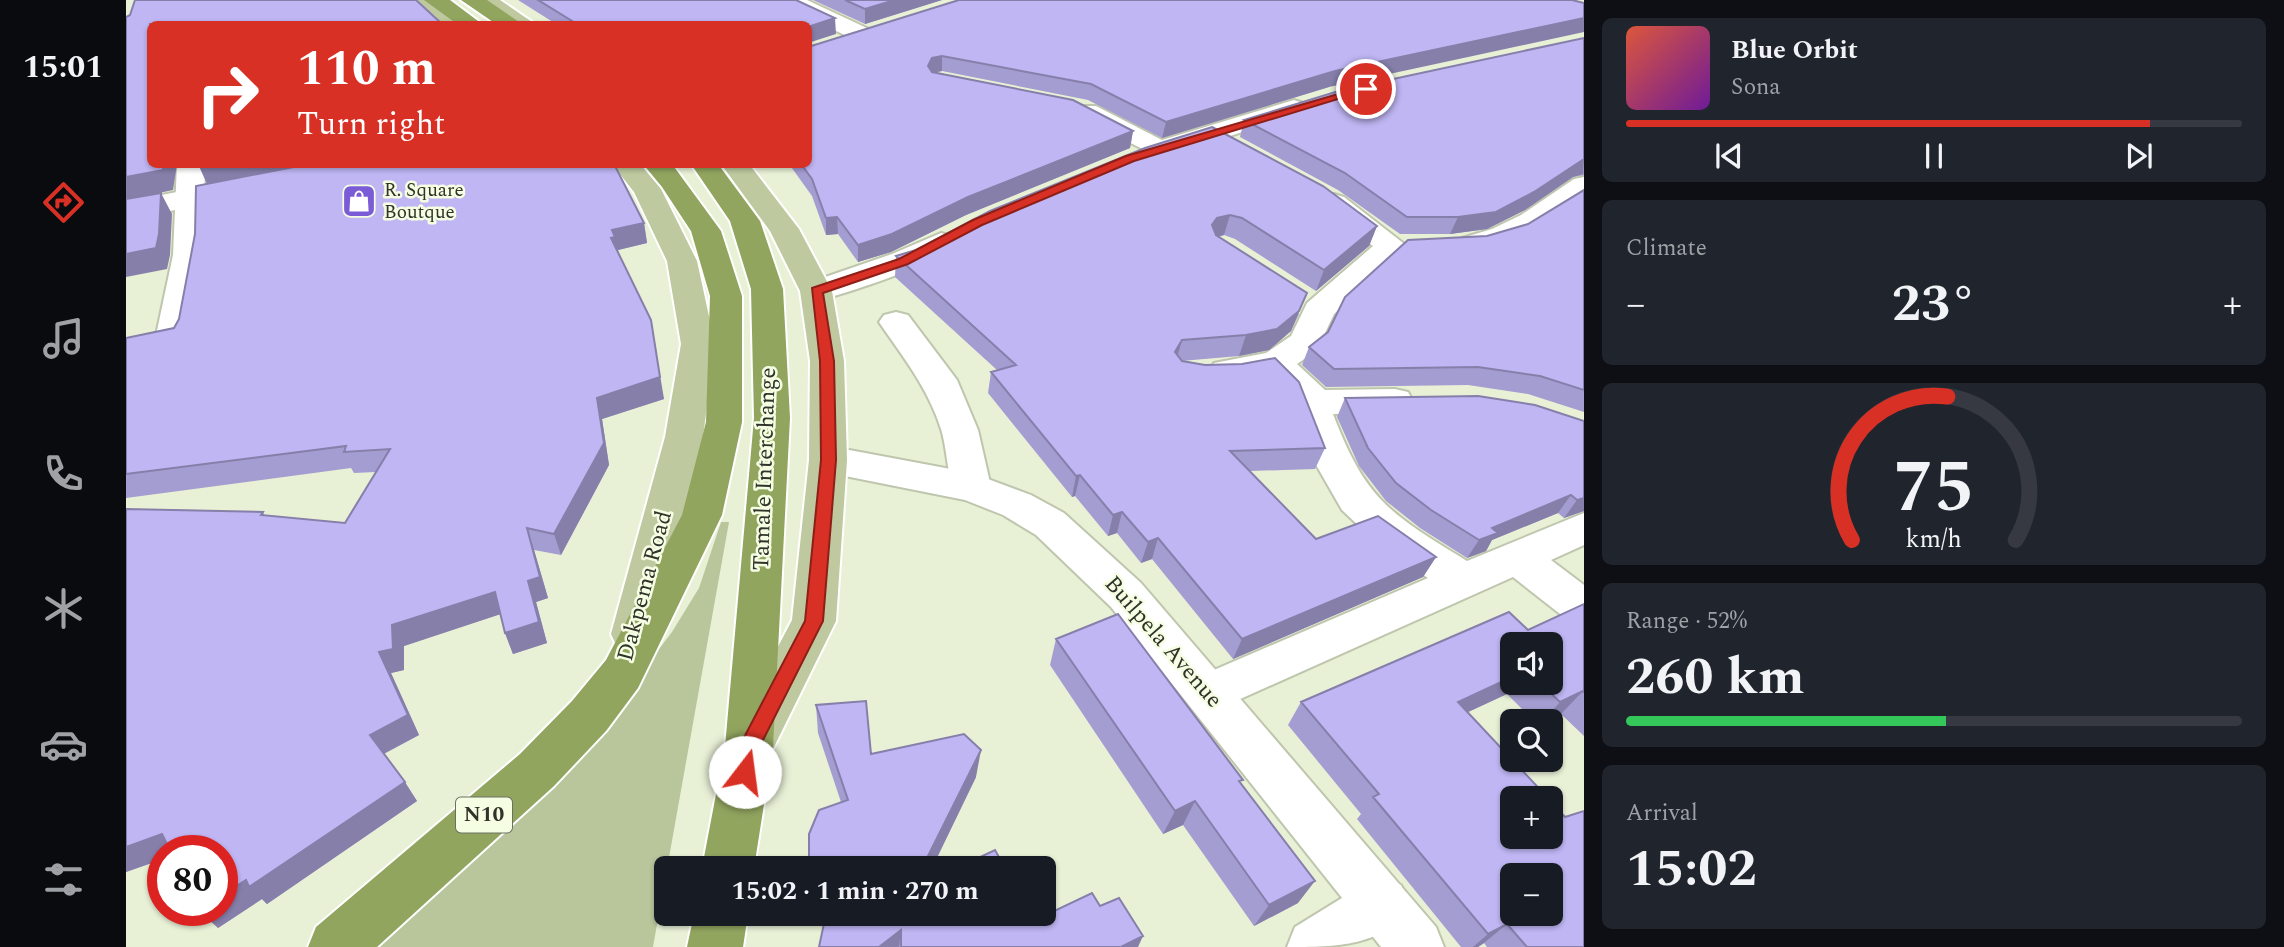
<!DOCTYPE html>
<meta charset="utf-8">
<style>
body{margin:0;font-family:Spectral,serif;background:#20242c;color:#f1f3f6;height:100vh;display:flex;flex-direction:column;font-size:26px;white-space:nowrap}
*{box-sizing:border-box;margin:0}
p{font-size:23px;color:#9ea1a6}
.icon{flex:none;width:38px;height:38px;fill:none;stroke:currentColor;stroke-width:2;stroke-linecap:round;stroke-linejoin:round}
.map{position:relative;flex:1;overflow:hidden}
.details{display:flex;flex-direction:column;gap:18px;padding:18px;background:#0d0f14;width:700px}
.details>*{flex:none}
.hud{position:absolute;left:21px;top:21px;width:665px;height:147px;border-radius:10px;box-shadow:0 2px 5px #0004;background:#d93025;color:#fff;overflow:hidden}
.fabs{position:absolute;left:1374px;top:632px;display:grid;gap:14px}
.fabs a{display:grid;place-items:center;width:63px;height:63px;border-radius:10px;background:#171b24;box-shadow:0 2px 5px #0004;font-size:35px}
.speed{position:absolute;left:21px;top:835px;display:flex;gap:14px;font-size:35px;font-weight:700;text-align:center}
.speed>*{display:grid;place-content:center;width:91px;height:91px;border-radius:50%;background:#171b24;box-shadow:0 2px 5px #0004;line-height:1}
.speed .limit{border:10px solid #d22;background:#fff;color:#111}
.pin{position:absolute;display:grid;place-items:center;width:60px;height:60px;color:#fff;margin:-30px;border:4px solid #fff;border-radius:50%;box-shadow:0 2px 7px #0007}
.me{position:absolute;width:77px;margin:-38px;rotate:15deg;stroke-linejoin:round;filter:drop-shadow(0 0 5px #0008)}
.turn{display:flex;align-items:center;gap:24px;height:147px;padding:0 35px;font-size:32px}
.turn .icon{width:91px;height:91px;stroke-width:2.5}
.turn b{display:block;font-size:49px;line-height:60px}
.big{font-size:52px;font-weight:700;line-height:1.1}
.details .widget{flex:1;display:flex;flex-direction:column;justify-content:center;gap:10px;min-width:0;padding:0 24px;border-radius:10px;background:#20242c}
.details .dial{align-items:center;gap:0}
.dial svg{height:182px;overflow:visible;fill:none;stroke:#363941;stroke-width:7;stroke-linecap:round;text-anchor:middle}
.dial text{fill:#f1f3f6;stroke:none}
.song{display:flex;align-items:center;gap:21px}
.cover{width:84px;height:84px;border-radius:10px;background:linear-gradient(135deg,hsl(10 70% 55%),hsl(280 70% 35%))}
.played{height:7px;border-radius:4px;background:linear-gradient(90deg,#d93025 85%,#363941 85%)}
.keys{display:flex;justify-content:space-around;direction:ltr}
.heat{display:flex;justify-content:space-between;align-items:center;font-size:38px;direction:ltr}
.charge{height:10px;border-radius:5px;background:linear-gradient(90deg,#34c759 52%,#363941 0)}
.trip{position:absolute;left:528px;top:856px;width:402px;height:70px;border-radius:10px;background:#171b24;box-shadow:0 2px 5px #0004;font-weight:700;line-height:70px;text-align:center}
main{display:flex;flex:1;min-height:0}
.menu{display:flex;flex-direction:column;width:126px;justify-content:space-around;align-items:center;background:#090b0e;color:#9ea1a6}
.menu .icon{width:49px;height:49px}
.menu .on{color:#d93025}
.menu b{font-size:32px;color:#f1f3f6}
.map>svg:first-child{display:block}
</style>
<main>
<nav class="menu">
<b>15:01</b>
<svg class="icon on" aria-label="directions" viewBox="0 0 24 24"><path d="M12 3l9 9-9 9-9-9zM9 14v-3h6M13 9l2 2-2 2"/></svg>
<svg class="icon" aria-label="music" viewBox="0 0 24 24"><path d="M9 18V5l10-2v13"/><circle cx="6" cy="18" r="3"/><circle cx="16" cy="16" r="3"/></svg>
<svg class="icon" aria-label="phone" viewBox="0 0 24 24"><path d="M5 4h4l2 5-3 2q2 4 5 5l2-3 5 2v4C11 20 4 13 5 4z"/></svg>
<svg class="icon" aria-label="climate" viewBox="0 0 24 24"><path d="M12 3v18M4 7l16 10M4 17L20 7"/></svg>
<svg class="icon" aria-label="car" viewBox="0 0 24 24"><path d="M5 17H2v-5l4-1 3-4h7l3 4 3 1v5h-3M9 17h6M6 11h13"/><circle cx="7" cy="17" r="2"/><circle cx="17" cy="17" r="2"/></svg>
<svg class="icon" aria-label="filters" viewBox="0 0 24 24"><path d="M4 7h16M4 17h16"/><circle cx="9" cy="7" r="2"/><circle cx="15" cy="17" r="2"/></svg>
</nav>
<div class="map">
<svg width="1458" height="947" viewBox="0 0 1458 947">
<rect width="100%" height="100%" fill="#e8f0d6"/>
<path fill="#b9c69c" d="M595,522H603L527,947H245L467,735L546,632L573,588Z"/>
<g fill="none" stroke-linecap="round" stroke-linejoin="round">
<g stroke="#bec6ad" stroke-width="4">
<path id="street" d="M653,0H681L745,30L748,35L745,40H729L656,5Z
M1168,100L1177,103L1181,108L1177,113L1034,158L952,116L948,111L952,106H970L1036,140Z
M51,164H79L77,255L63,340L58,348L46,351L34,348L29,340L47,255Z
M1458,177V198C1426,221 1378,261 1336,250L1332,244L1336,238L1366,229L1395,215L1448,179Z
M1208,194L1218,197L1281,246L1208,314L1191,350L1171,364L1199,390L1269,389L1282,392L1287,401L1282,410L1269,413L1207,414C1240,501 1265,514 1341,561L1458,513V545L1425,560L1458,585V627L1443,621L1387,577L1083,713L1067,707L1060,693L1067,679L1302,578L1252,544L1216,510L1189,463L1167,402L1142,375L1100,382L1088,379L1083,371L1088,363L1140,353L1165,336L1181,303L1247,246L1198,209L1194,203L1198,197Z
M815,233L826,236L830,242C815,264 718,294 690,301L679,298L674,291L679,284L766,254Z
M770,312L782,315L831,380L852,430L865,487L860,497L846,501L832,497C820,476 822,452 815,429C802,388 777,357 753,322L758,315Z
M1256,877L1275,885L1283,904C1261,947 1209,947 1161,947L1169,927L1237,885Z"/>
</g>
<g stroke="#bec6ad" stroke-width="4">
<path id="secondary" d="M122,178L132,181L136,187L132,193L0,220V202Z
M702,446L846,473L905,495L938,513L1015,583L1310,927L1318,947H1255L985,607L910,535L877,515L839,500L689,470L683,460L689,450Z"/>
</g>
<g stroke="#fff" stroke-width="4">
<path id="primary" d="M284,0H309L339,24H314Z
M348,0H374L409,24H383Z
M486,164H514L535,189L571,261L589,344L577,437L529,634L523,647L507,652L491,647L485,634L539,437L555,344L541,261L508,192Z
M595,164H623L673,229L706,291L718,361L721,460L710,621L643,757L626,764L609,757L602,742L666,620L683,460L684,361L674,291L644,231Z"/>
</g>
<g stroke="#fff" stroke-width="4">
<path id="highway" d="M298,0H324L356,24H331Z
M335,0H361L396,24H370Z
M517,164H546L595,231L616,296V422L596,515L512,688L480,731L428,786L251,947H182L190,927L394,754L446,701L480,660L556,515L580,422L584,296L565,231L536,187Z
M565,164H592L634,221L657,289L664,418L647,747L628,868H576L599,747L628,418L625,289L604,221Z
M568,914H622L617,947H561Z"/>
</g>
<use href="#street" fill="#fff" fill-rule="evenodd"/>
<use href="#secondary" fill="#fff" fill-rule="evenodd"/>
<use href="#primary" fill="#bec99f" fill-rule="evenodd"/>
<use href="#highway" fill="#92a55f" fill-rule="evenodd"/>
</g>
<path fill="#a49dd1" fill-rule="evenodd" d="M392,0H670L710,34L682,24H430Z
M687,0H816L739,24Z
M833,0L1203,87L1036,138L962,100L816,71L808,73L1007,131L1004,148L840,215L765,252L732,262L712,234L700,235L686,196L663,164H682Z
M1458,38V175L1447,177L1399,210L1361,229L1324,234H1274L1212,190L1114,137L1118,120Z
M1197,186L1251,226L1243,246L1190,291L1109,239L1098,235L1093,237L1173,314L1165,331L1143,350L1113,356L1055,361L1199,448L1189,469L1124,471L1190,539L1310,557L1297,577L1107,659L1026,559L1015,563L991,533L982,536L949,496L946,497L862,393L865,372L871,370L769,277L770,256Z
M1458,190V412L1402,394L1342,385L1200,387L1176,365L1183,347L1361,236L1402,224Z
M518,223L521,243L492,250L538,399L476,419L483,465L435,555L408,550L422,598L410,602L421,643L387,654L379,633L374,614L278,646V670L265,673L293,735L258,754L291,801L141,904L136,899L92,928L96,850H37V859L0,872L137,512L139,516L219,523L250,472L228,473L225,468L0,498V338Z
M1219,398L1458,421V511L1438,518L1432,513L1366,540L1360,551L1341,558L1294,528L1260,501L1233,466L1211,417Z
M1458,604V736L1435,714L1422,721H1408L1381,694L1342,712L1458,947H1361L1358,943L1352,947H1335L1231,819L1235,814L1162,725L1175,702L1402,630ZM1424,644V682H1386Z
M930,639L1115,783L1172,903L1128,926L1057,825L1037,834L924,665Z
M690,705L745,754L850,777L806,868H683L715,802L692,733Z
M974,906L1012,947H693L699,919L693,914H919L920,915Z"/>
<path fill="#867faa" d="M769,0H816L739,24V9Z
M709,18L710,34L682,43V27Z
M1458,18V32L1203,87L1036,138L1040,122L1209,71Z
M816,56V71L805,73L802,66L806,58Z
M1007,131L1004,148L840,215L765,252L732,262V245L842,197Z
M1458,159L1457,174L1447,177L1399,210L1361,229L1324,234L1332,217Z
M37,164H51L47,190L0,200V177Z
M72,164H180L81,184Z
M35,193L46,214L44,255L41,269L0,277V254Z
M1104,215L1098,235L1085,238L1086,225L1091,218Z
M711,217L712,234L700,235V218Z
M518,223L521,243L492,250L485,238L486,230Z
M1251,226L1243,246L1190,291L1198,270Z
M1181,293L1165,331L1143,350L1113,356L1120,335Z
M525,320L538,399L476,419L483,465L435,555L428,534L471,398Z
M1056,340L1050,361L1049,352Z
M954,475L949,496L946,497L950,476Z
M1445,495L1432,513L1366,540L1360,551L1341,558L1353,540L1366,528Z
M1458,498V511L1438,518L1451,500Z
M996,512L991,533L982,536L987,515Z
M401,528L408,550L422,598L410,602L421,643L387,654L379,633Z
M1032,538L1026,559L1015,563L1022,542Z
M1310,557L1297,577L1107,659L1116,639Z
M369,592L378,613L278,646V670L265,673L293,735L257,754L244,735L253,652L266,625Z
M1386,677V682H1390L1381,694L1314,725L1332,702Z
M1457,691L1435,714L1422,721H1417L1434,702Z
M855,750L850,777L806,868H796Z
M279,782L291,801L141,904L136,899L92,928L73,911L74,910H96V895L120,880Z
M1069,801L1057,825L1037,834L1049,811Z
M36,834L53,850H37V859L0,872V847Z
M1189,881L1172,903L1128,926L1143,905Z
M1381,924L1358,943L1352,947H1347L1362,934Z
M775,930L773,947H753Z
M1017,936L1012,947H995Z"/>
<path fill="#bfb6f3" stroke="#867faa" stroke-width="2" fill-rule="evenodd" d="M9,0H290L316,24H24V164H37V170L0,177V17L4,15Z
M412,0H670L709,18L682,27V24H451Z
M719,0H769L739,9Z
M833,0H1446L1458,3V18L1209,71L1040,122L965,84L816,56L806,58L802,66L806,72L947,100L1007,131L842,197L766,234L732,245L711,217L700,218L686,179L675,164H682V47Z
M1458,38V159L1408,192L1370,212L1332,217H1281L1219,173L1118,120L1216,90Z
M1086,127L1197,186L1251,226L1198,270L1116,218L1104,215L1091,218L1086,225L1090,235L1181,293L1173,311L1151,329L1120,335L1056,340L1049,352L1056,361L1079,365L1116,364L1149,358L1173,382L1199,448L1104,451L1190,539L1252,516L1310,557L1116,639L1032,538L1022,542L996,512L987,515L954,475L950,476L865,372L890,365L770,256L790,250L864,211L1019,148Z
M183,164H488L518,223L486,230L489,237L485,238L525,320L534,377L471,398L478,443L428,534L401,528L414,577L402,581L413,622L379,633L369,592L266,625L267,649L253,652L282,715L244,735L279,782L123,887L120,880L96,895V850H44L36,834L0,847V509L137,512L135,515L219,523L264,449L218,452L220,446L0,474V338L48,328L53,319L69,234L70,186Z
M1458,190V390L1414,376L1352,367L1208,369L1183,347L1202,332L1219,297L1282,240L1361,236L1402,224Z
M35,193L33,234L30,248L0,254V199Z
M1352,396L1409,405L1458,421V498L1451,500L1445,495L1366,528L1372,533L1353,540L1305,510L1270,483L1242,448L1219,398Z
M1458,604V692L1457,691L1434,702L1413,682H1424V644H1386V677L1332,702L1422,798H1386V836H1424V801L1439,817L1458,811V947H1401L1381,924L1362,934L1247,797L1253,794L1175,702L1383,612L1402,630ZM1386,875H1424V914H1386Z
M992,614L1117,780L1113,781L1189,881L1143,905L1069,801L1049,811L930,639Z
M740,701L745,754L838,734L855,750L796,868H683V834L693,810L722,800L690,705Z
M869,850L879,868H831Z
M966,893L974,906L993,898L1017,936L995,947H775V930L753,947H693L700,914L919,913L920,915Z"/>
<path fill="#d93025" stroke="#8d1f18" stroke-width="2" d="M1236,87L1245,89L1008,161L856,225L782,264L697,293L708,361L710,460L697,621L633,748L626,778L619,781L612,778L609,772L613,747L679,621L695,460L694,361L686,288L773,259L847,220L1000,156Z"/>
<defs>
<g id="shop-square" transform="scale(1.75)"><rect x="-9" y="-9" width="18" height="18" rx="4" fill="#7a5cd6" stroke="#f5fee3"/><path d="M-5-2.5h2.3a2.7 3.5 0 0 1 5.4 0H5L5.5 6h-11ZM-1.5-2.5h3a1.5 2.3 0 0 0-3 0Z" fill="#fff"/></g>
</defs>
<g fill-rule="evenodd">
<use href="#shop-square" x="233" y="201"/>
</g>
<g text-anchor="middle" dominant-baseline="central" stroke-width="5" stroke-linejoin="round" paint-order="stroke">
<g font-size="19" fill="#303329" stroke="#f5fee3" text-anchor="start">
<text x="258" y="190">R. Square<tspan x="258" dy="22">Boutque</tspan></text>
</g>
<rect fill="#f5fee3" stroke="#6b7061" stroke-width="2" x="330" y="797.5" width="56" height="35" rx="5"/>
<g font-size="21" font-weight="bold" fill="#303329">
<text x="358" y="815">N10</text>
</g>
<g font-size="23" fill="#303329" stroke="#f5fee3">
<text transform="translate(639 469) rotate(-88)">Tamale Interchange</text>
<text transform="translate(519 586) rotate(-75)">Dakpema Road</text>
<text transform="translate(1037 642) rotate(49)">Builpela Avenue</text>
</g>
</g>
</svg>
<div class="fabs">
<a><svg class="icon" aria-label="sound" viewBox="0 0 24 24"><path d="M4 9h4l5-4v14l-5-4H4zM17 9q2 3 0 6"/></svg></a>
<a><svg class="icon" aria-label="search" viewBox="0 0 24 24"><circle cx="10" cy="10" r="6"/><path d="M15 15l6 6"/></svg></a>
<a>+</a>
<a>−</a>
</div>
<div class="speed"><div class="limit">80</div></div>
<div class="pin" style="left:1240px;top:89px;background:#d93025"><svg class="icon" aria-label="arrive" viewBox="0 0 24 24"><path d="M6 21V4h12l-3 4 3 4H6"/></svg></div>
<svg class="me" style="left:619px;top:772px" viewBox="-20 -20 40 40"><circle r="19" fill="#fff"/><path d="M0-13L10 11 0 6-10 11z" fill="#d93025"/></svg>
<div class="trip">15:02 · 1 min · 270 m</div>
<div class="hud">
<div class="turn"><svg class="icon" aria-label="right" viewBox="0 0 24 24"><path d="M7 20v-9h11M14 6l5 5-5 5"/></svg><div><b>110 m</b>Turn right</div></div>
</div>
</div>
<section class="details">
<div class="widget">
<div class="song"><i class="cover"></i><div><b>Blue Orbit</b><p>Sona</p></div></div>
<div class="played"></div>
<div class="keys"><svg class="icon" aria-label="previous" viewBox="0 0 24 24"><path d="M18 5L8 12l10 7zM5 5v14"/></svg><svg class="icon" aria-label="pause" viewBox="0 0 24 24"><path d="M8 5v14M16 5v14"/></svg><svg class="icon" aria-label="next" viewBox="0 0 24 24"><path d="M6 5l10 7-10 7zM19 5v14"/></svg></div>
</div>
<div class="widget"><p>Climate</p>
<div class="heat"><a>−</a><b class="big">23°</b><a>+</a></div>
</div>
<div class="widget dial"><svg viewBox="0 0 100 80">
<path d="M14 69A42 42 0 1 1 86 69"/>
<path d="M14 69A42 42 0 0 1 56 6" stroke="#d93025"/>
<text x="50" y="56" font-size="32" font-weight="700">75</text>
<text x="50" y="72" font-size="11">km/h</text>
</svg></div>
<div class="widget"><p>Range · 52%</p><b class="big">260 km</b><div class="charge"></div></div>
<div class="widget"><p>Arrival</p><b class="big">15:02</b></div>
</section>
</main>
